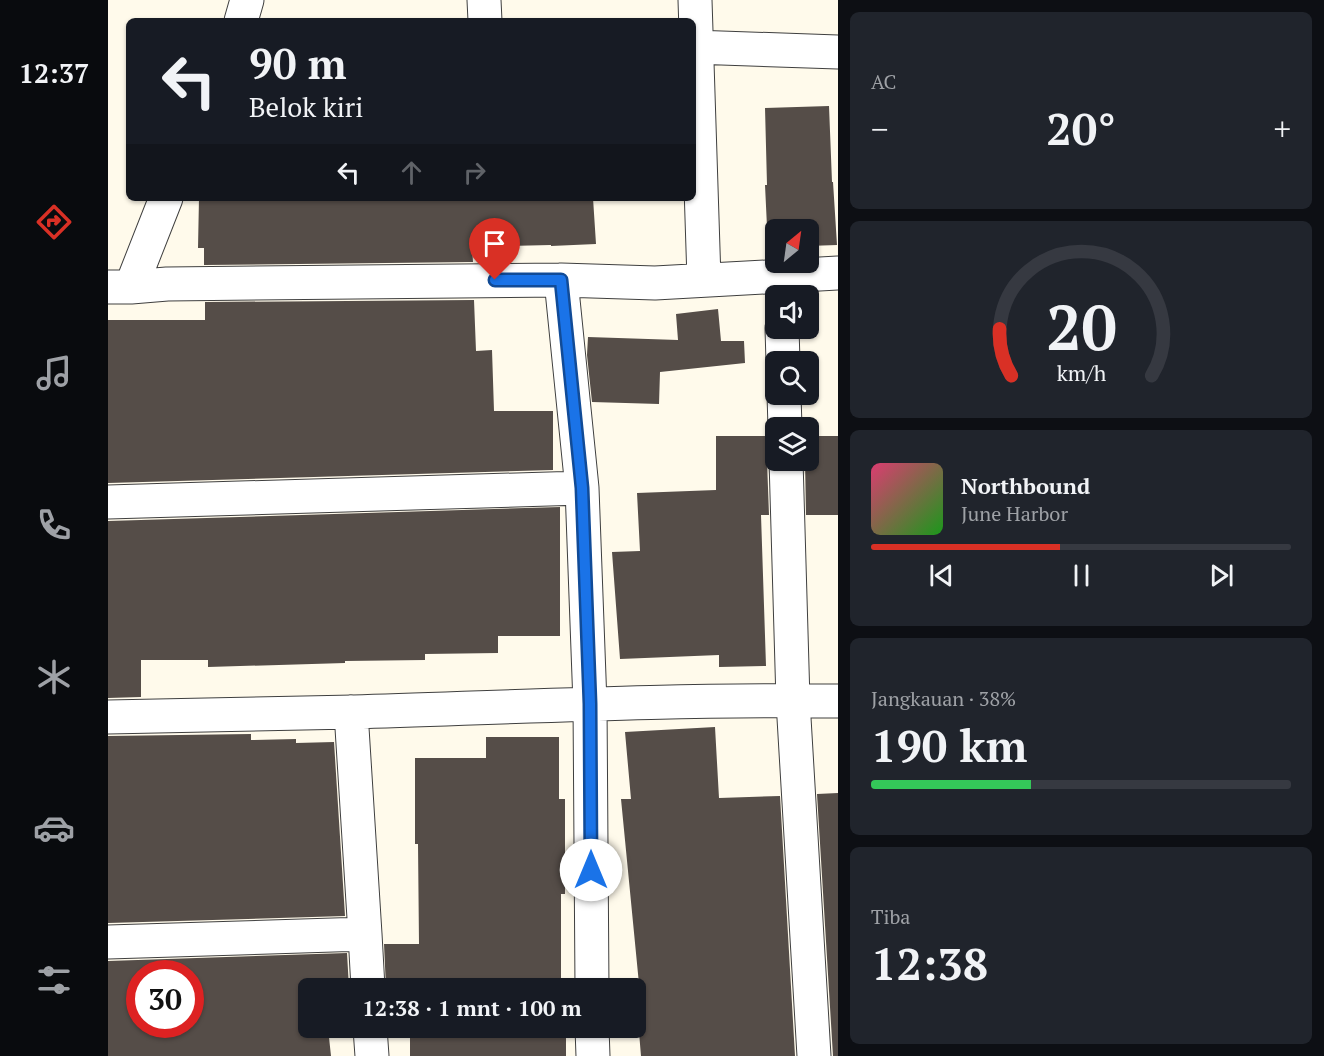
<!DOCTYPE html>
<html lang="id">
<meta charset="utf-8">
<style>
body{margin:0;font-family:"PT Serif",serif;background:#20242c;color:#f1f3f6;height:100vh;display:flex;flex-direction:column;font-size:22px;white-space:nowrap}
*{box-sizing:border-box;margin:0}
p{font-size:20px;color:#9ea1a6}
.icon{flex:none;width:33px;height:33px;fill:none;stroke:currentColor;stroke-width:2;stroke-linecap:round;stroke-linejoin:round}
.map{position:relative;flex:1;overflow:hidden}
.panel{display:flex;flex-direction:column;gap:12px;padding:12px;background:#0d0f14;width:486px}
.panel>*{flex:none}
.top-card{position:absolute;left:18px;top:18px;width:570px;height:183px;border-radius:9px;box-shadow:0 2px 4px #0004;background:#171b24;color:#f1f3f6;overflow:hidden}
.needle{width:39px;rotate:29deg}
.buttons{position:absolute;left:657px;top:219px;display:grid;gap:12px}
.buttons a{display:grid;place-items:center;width:54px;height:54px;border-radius:9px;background:#171b24;box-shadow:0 2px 4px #0004;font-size:30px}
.speed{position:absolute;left:18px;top:960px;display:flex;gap:12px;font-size:30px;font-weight:700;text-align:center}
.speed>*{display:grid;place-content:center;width:78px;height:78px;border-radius:50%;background:#171b24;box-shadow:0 2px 4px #0004;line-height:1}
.speed .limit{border:9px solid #d22;background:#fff;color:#111}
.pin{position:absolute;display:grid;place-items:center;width:51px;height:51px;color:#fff;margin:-62px -26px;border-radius:50% 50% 50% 0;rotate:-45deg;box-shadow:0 0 6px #0007}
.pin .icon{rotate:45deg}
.me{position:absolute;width:66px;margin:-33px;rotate:0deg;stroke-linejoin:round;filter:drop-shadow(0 0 4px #0008)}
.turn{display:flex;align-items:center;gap:21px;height:126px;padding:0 24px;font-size:27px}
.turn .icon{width:78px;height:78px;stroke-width:2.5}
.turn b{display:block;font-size:42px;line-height:51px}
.lanes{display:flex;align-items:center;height:57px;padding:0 24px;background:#0003;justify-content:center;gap:30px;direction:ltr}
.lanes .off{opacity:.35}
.big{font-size:45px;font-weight:700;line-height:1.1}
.panel .widget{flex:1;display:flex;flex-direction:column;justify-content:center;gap:9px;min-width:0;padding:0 21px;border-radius:9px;background:#20242c}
.panel .dial{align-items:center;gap:0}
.dial svg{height:156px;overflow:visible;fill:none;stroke:#363941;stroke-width:7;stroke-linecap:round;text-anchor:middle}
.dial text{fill:#f1f3f6;stroke:none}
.song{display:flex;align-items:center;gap:18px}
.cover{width:72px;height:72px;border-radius:9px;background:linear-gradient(135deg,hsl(340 70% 55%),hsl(120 70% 35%))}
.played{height:6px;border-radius:3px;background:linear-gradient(90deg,#d93025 45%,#363941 45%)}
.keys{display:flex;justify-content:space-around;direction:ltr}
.heat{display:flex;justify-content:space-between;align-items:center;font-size:33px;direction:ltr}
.charge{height:9px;border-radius:4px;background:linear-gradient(90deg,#34c759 38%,#363941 0)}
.trip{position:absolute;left:190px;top:978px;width:348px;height:60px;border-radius:9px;background:#171b24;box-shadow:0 2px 4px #0004;font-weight:700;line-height:60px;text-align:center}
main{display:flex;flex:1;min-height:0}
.tabs{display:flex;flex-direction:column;width:108px;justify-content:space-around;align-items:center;background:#090b0e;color:#9ea1a6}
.tabs .icon{width:42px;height:42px}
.tabs .current{color:#d93025}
.tabs b{font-size:27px;color:#f1f3f6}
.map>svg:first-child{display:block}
</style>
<main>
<nav class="tabs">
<b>12:37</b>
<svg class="icon current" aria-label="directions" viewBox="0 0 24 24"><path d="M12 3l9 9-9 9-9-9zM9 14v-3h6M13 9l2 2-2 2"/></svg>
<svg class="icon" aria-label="music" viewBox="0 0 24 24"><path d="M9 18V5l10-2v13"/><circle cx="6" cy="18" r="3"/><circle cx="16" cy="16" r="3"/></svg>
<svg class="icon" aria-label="phone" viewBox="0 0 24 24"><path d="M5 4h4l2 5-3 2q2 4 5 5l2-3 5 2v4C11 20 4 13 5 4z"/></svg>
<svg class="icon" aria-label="climate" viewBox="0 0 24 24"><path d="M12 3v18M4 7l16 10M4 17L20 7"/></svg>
<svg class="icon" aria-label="car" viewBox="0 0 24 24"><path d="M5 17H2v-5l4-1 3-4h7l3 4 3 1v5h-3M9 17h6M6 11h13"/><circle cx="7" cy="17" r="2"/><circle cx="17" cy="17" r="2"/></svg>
<svg class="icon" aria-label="filters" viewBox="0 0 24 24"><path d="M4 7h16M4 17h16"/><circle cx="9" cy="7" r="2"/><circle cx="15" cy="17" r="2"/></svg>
</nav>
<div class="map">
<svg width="730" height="1056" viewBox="0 0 730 1056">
<rect width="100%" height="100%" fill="#fffaeb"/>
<path fill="#554d48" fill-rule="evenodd" d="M721,106L724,182H725L729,245L700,246V230H668V247L660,248L657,185H659L657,108Z
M91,198H485L488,244L443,246V245L364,247L365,262L96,265V248H90Z
M366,300L368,351L384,350L386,411H445V470L0,483V320H97V302Z
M610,309L613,341H636L637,363L552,372L551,404L484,402L479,355L480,337L570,340L568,314Z
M608,436H660L668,444L661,452L659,461L661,515H653L658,666L611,667V655L512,659L504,552L532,551L529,493L608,490Z
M700,436H730V515H698L697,460H700Z
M452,507V636H390V653L317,654V660L237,661V663L100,667V660H33V697L0,698V521Z
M607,727L611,798L672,796L687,1056H533L527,984H531L513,799H523L517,732Z
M143,734V740L188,739V743L226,742L237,916L0,923V736Z
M378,737H451V799H457V894H453V986H458V988H278L276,944H311L310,844H307V758H378Z
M730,793V1056H725L709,794Z
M239,953L241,988H201V1028H220L223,1056H0V961ZM32,974H82V1024H32Z
M302,1028H458V1056H302Z"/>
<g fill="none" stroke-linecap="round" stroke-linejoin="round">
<g stroke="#3f3f3f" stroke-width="35">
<path id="minor" d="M376,0L377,21
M587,0L596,280
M133,21L139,0
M585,47L730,52
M453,280L474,488
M0,287H23L58,198
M23,287L59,284L453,280L547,283L730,273
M674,328L675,362
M676,394L677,428
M678,460L685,701L706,1056
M0,502L474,488L482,704L484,988
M243,712L257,934
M0,717C82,715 163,714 245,712C406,707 568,699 730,701
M0,942L257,934L260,988
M262,1028L264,1056
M484,1028L485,1056"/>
</g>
<use href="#minor" stroke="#fff" stroke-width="33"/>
</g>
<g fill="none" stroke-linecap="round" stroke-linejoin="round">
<g stroke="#114b97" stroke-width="15">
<path id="route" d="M387,280H453L474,488L482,704L483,870"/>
</g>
<use href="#route" stroke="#1a73e8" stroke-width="10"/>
</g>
</svg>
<div class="buttons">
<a><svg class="needle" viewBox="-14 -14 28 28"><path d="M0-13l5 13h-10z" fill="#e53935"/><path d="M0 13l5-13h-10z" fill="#9ea1a6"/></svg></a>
<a><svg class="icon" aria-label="sound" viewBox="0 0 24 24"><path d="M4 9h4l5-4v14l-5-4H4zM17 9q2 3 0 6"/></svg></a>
<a><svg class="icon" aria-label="search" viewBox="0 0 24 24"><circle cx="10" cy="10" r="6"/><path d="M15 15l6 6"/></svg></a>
<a><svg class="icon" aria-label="layers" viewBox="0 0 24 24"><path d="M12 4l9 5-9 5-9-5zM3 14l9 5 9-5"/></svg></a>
</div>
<div class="speed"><div class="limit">30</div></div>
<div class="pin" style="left:387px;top:280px;background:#d93025"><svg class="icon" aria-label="arrive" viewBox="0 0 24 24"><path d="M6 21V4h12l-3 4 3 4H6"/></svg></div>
<svg class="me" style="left:483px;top:870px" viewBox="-20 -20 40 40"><circle r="19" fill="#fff"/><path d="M0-13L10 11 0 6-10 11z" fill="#1a73e8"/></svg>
<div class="trip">12:38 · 1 mnt · 100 m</div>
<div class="top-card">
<div class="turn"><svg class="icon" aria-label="left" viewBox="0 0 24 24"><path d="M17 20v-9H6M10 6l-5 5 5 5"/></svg><div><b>90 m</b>Belok kiri</div></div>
<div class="lanes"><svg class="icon" aria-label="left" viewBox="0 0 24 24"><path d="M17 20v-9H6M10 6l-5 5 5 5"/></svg><svg class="icon off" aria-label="ahead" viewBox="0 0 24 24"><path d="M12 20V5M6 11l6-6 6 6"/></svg><svg class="icon off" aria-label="right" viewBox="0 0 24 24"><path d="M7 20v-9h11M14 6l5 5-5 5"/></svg></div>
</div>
</div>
<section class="panel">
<div class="widget"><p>AC</p>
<div class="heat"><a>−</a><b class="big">20°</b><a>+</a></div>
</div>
<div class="widget dial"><svg viewBox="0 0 100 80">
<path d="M14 69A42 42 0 1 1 86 69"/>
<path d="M14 69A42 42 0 0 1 8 45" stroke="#d93025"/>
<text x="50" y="56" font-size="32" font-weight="700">20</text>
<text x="50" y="72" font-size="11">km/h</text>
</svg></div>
<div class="widget">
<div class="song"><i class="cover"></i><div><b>Northbound</b><p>June Harbor</p></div></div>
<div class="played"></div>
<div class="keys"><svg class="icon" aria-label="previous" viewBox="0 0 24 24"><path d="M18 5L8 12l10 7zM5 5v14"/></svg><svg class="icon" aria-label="pause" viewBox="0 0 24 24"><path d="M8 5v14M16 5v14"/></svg><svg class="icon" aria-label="next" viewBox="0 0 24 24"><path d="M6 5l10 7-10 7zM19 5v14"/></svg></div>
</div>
<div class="widget"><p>Jangkauan · 38%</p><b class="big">190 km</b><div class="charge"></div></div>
<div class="widget"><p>Tiba</p><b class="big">12:38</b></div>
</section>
</main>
